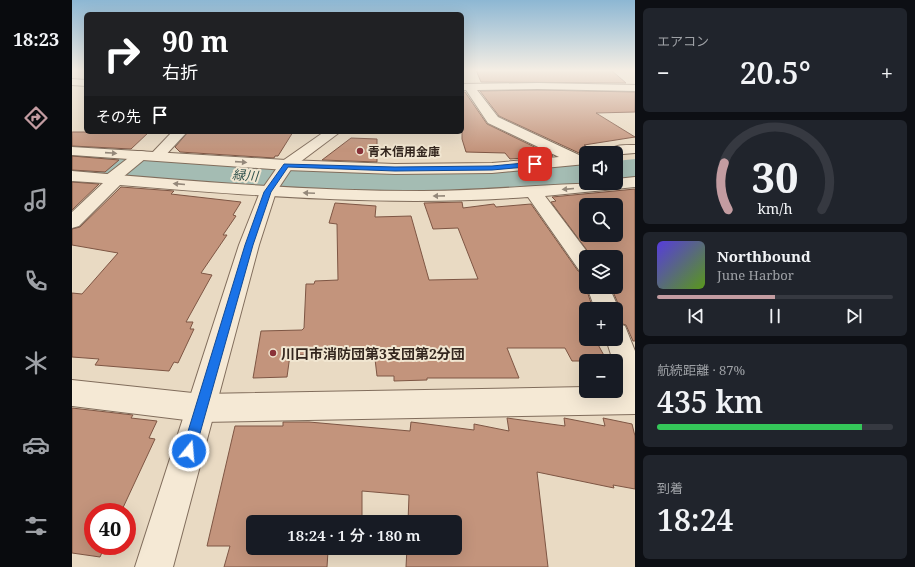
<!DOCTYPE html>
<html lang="ja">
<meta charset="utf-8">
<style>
body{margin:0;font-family:"Noto Serif","Noto Sans JP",serif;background:#20242c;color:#f1f3f6;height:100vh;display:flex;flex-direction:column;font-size:15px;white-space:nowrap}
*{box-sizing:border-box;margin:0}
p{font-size:13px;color:#9ea1a6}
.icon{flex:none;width:22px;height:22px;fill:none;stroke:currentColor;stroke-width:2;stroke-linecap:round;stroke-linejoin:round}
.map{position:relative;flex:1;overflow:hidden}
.side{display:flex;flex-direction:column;gap:8px;padding:8px;background:#0d0f14;width:280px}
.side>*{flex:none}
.hud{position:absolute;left:12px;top:12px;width:380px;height:122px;border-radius:6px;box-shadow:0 4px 16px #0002;background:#202124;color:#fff;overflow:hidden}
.buttons{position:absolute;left:507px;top:146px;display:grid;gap:8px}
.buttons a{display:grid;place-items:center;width:44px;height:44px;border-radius:6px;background:#171b24;box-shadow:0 4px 16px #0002;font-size:20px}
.speed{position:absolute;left:12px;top:503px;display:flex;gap:8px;font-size:20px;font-weight:700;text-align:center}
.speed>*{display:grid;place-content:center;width:52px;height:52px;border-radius:50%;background:#171b24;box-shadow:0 4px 16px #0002;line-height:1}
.speed .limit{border:6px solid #d22;background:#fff;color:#111}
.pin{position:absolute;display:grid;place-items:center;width:34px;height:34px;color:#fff;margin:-17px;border-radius:8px;box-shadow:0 2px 6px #0006}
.me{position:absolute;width:44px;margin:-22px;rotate:17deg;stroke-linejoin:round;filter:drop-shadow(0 0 3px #0008)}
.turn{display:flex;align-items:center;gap:14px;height:84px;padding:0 12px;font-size:18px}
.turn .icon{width:52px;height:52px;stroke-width:2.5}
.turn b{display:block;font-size:28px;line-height:34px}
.then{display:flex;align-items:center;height:38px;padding:0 12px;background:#0003;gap:8px;font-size:15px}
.big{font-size:30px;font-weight:600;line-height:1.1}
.side .widget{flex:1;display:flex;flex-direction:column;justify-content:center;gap:6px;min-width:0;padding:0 14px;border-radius:6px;background:#20242c}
.side .dial{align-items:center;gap:0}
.dial svg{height:104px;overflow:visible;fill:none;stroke:#363941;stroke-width:7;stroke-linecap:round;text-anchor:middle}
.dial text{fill:#f1f3f6;stroke:none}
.song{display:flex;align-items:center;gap:12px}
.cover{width:48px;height:48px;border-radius:6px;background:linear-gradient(135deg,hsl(250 70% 55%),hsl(90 70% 35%))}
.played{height:4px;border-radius:2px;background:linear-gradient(90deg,#c39ca1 50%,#363941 50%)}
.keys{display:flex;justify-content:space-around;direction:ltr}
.heat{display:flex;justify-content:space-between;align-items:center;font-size:22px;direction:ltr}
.charge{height:6px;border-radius:3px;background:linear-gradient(90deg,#34c759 87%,#363941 0)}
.trip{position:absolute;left:174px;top:515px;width:216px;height:40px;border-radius:6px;background:#171b24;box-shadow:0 4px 16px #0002;font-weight:600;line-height:40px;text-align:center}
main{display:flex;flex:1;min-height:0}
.tab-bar{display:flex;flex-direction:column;width:72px;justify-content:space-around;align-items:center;background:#090b0e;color:#9ea1a6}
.tab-bar .icon{width:28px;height:28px}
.tab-bar .selected{color:#c39ca1}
.tab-bar b{font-size:18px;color:#f1f3f6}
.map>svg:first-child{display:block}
</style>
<main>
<nav class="tab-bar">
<b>18:23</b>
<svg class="icon selected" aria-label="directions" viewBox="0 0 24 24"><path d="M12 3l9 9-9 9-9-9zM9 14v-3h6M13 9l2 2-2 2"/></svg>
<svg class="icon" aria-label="music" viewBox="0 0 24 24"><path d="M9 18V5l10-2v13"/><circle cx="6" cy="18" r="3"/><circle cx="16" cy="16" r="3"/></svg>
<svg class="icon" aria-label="phone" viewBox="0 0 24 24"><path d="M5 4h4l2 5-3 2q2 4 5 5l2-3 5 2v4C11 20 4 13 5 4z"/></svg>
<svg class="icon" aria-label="climate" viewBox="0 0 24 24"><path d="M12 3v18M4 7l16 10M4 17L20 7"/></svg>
<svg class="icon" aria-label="car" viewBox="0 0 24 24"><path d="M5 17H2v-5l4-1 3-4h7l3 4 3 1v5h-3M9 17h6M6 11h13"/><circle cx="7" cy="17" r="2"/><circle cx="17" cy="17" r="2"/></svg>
<svg class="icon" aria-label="filters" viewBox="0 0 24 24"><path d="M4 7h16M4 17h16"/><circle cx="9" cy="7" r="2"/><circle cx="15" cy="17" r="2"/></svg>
</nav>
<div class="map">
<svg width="563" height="567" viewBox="0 0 563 567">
<rect width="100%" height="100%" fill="#e9dac3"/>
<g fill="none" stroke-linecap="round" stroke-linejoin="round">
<path fill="#a4bcb3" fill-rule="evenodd" d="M0,153C121,161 242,172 363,172C413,172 464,169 514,164V183H526C486,193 443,192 402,193C268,197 134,184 0,173Z
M563,159V181L544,183V161Z"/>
</g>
<path fill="#c3947c" stroke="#7e5644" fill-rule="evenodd" d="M404,70H539L554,83L409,82Z
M466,90L563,92V112L524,113L563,137L512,145L526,153H507L427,116L408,91Z
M390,92H393L415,124L481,156L438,159L433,153L394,152L390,139Z
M0,132H77L59,149L0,146Z
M116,132H221L206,156H203L202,158L108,152L103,147Z
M279,138L305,139V162L250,160Z
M0,156L47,160L33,172L0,170Z
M0,182L27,184L0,210Z
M49,187L102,191L99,194L169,202L161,215L164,216L151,235H155L129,273L140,275L114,322H121L118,329H122L106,363L102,362L97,371L23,365L27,359L0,357V293L10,294L46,253L0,245V229L8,227Z
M563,189V341H561L554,325L544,322V315L548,308L539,287H544V257H520L479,202L484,201L480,197ZM514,205H544V235H514Z
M390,202L391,208L422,204L424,207L459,204L506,271L514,273V288L521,309H514V339H523L535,361H500L493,348H435L447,378H355V380L322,381V376H305L303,359L265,360V354L218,355L215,377L181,378L189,331L230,330L232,328L234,284H242L243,281L266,280L265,224L257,223L263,203L304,206L303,217L339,216L357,280L406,279L386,228L361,229L352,203Z
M0,408L61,415L59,418L85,421L77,438L83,439L49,512H21V546H33L28,557L0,553Z
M435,418L493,426L492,418L533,426L531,418L560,424L563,436V489L541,485L542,488L465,472L476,567H334L335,548H383V522H336L337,495L290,491V522H181V548H290L289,553L256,551L255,567H152L158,546H135L163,426H211V422H237L338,431L339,422L402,430V424L437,431Z"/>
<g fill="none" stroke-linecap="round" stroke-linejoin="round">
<g stroke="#816d5c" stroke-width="2">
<path id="pedestrian" d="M69,151L74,152L76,155L74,158L45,182L39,184L33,182L31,179L33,176L64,152Z"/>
</g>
<g stroke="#816d5c" stroke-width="2">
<path id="minor" d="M0,79L14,80V86L0,85Z
M466,83L563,85V91L466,89L405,90L426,117L507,155L514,154V164L420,173L323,174L214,170L0,155V147L214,160L323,164L420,163L487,157L416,123L394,90H390V84Z
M563,145V153L551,154L544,157V153H534C540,144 553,145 563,145Z
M0,171C117,181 234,191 351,191C416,191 481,183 544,183V179L563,177V187L473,196L519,257H514V272L507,270L456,197C320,207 184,196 48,185L7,226L0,228V212L31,183L0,181Z
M515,287H537L547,309L544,314V309H523Z
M544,323L553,326L563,351V414L130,422L0,406V380L130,394L514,387V391H544V387H549L544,372V361H541L534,339H544Z"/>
</g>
<g stroke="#816d5c" stroke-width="2">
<path id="tertiary" d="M100,132H115L90,159L85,160L80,159L78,156L80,153Z
M252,132H268L220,168L204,192L187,245L101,567H63L167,245L188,192L209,162Z"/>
</g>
<use href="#pedestrian" fill="#f5e9d5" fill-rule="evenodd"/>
<use href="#minor" fill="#f5e9d5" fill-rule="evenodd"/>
<use href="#tertiary" fill="#f5e9d5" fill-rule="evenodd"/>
</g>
<defs><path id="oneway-solid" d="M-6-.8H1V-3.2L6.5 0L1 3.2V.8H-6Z"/></defs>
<g fill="#94887a">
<use href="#oneway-solid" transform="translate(39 153) rotate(4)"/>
<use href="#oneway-solid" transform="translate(169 162) rotate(4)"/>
<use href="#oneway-solid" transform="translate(107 184) rotate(-175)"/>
<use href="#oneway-solid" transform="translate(496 189) rotate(175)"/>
<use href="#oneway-solid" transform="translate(237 193) rotate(-178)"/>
<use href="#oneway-solid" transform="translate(367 196) rotate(179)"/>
</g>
<linearGradient id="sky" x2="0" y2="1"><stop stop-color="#8db7d3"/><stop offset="0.47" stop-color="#f5eee4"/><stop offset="1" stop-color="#f5eee4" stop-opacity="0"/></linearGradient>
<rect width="563" height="150" fill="url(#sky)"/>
<path fill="#1a73e8" stroke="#114b97" d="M463,162L465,163V166L420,170L323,171L216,167L199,192L181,245L123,451L121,456L117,458L112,456L110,451L173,245L192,192L212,164L323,167L420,166Z"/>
<g fill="#8a3239" stroke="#f1e6d1" stroke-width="1.5">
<circle cx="288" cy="151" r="4"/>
<circle cx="201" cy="353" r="4"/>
</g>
<g text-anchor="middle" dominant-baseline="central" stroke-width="4" stroke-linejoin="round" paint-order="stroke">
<g font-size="12" font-weight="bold" fill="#33261e" stroke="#f1e6d1" text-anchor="start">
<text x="296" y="151">青木信用金庫</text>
</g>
<g font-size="13" font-style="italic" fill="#2f514c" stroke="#f1e6d1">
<text transform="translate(173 175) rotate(4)">緑川</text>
</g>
<g font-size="14" font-weight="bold" fill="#33261e" stroke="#f1e6d1" text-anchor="start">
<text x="209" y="353">川口市消防団第3支団第2分団</text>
</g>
</g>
</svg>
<div class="buttons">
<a><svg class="icon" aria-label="sound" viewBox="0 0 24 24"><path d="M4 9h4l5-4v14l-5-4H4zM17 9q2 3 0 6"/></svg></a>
<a><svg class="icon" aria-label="search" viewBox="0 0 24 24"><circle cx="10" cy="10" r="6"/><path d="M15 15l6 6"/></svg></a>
<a><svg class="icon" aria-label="layers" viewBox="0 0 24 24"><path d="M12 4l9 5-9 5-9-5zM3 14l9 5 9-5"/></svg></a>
<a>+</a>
<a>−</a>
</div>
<div class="speed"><div class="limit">40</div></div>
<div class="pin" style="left:463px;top:164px;background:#d93025"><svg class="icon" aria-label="arrive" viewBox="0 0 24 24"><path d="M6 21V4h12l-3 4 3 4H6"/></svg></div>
<svg class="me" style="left:117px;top:451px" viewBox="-20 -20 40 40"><circle r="17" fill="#1a73e8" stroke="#fff" stroke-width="3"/><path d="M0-11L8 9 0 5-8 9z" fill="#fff"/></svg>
<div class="trip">18:24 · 1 分 · 180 m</div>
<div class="hud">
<div class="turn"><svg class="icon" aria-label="right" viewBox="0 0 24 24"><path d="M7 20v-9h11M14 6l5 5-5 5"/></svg><div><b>90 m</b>右折</div></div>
<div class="then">その先<svg class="icon" aria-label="arrive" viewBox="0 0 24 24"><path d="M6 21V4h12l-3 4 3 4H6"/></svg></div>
</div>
</div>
<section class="side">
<div class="widget"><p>エアコン</p>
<div class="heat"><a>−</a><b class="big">20.5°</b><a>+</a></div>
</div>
<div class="widget dial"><svg viewBox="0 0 100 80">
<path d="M14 69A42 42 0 1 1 86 69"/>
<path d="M14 69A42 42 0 0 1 11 33" stroke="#c39ca1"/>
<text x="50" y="56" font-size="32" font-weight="700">30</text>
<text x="50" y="72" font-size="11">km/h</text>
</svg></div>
<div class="widget">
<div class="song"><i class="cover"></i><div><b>Northbound</b><p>June Harbor</p></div></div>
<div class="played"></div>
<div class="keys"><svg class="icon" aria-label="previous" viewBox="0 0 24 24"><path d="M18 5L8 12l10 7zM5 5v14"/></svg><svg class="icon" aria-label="pause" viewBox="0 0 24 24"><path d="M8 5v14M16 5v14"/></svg><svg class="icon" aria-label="next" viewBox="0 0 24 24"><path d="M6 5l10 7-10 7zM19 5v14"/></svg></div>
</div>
<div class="widget"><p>航続距離 · 87%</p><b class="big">435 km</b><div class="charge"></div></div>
<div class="widget"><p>到着</p><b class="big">18:24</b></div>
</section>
</main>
